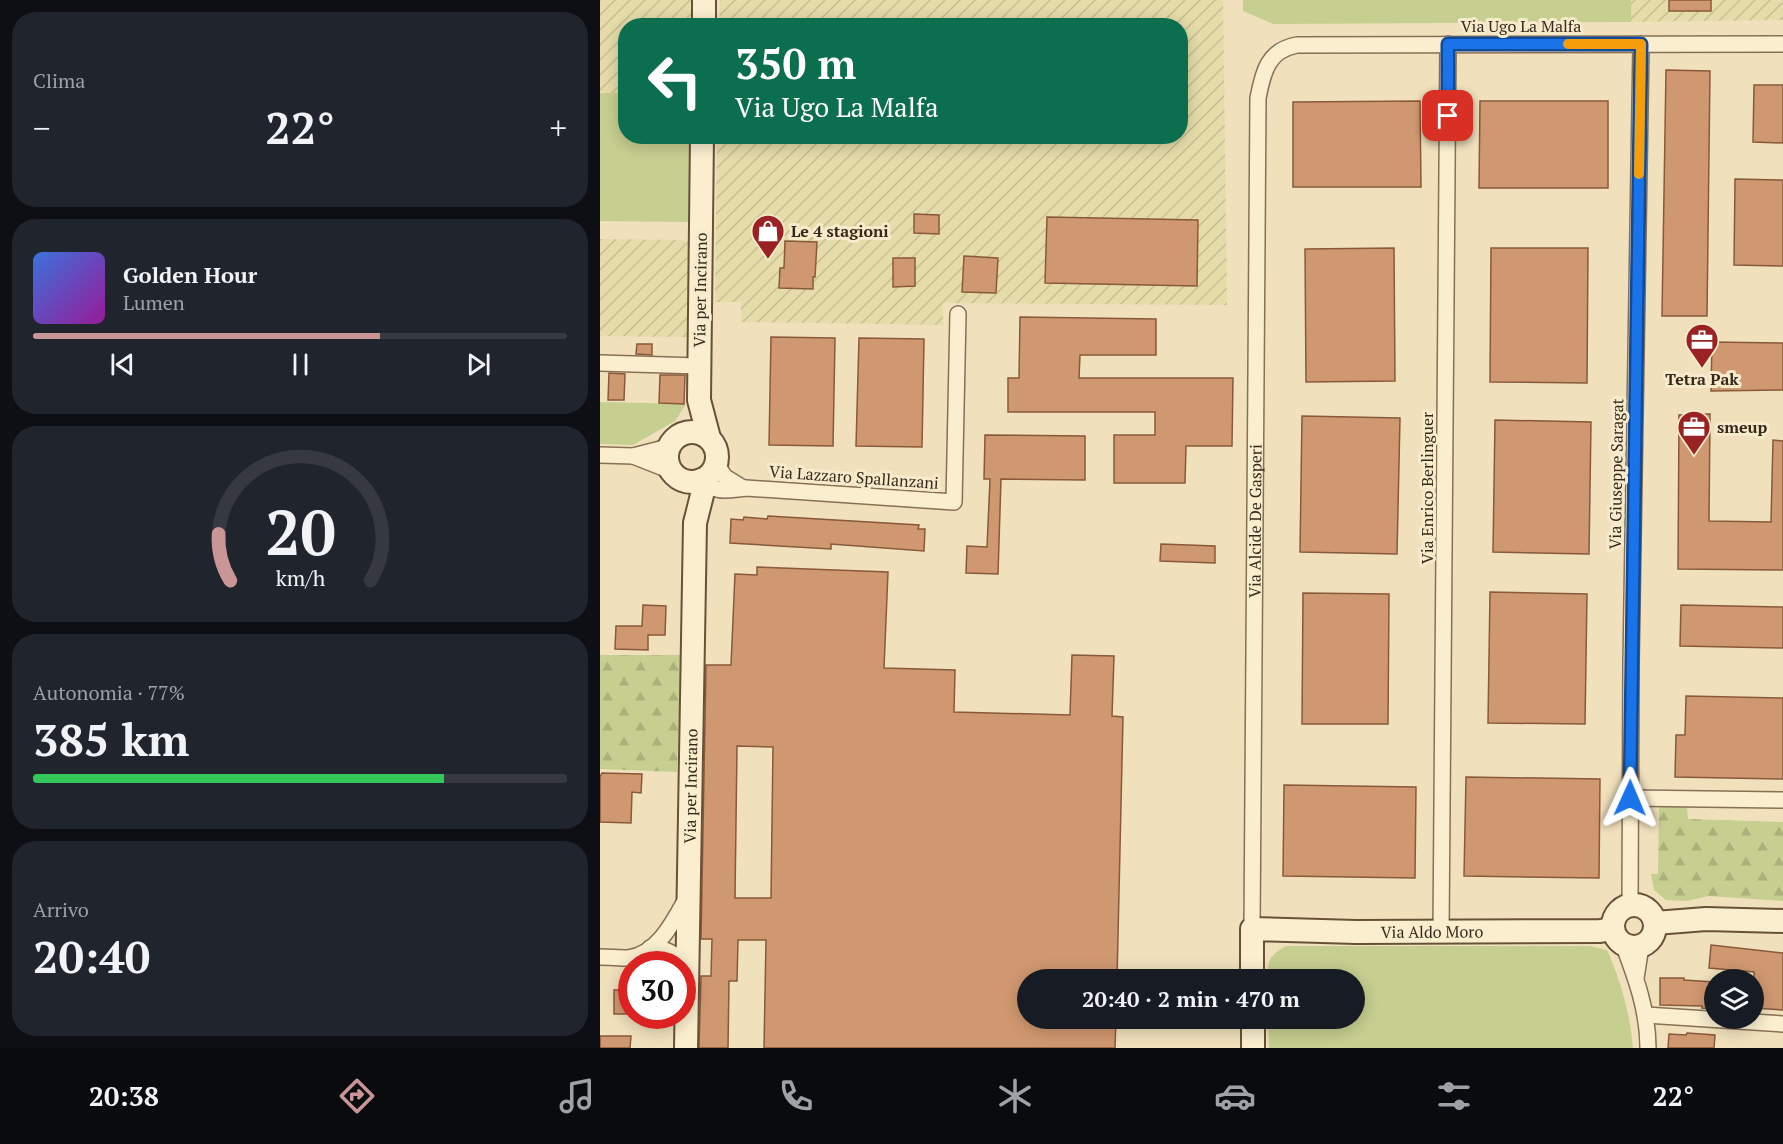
<!DOCTYPE html>
<html lang="it">
<meta charset="utf-8">
<style>
body{margin:0;font-family:"PT Serif",serif;background:#20242c;color:#f1f3f6;height:100vh;display:flex;flex-direction:column;font-size:22px;white-space:nowrap}
*{box-sizing:border-box;margin:0}
p{font-size:20px;color:#9ea1a6}
.icon{flex:none;width:33px;height:33px;fill:none;stroke:currentColor;stroke-width:2;stroke-linecap:round;stroke-linejoin:round}
.map{position:relative;flex:1;overflow:hidden}
.side{display:flex;flex-direction:column;gap:12px;padding:12px;background:#0d0f14;width:600px}
.side>*{flex:none}
.hud{position:absolute;left:18px;top:18px;width:570px;height:126px;border-radius:24px;box-shadow:0 3px 15px #0003;background:#0b6e4f;color:#fff;overflow:hidden}
.tools{position:absolute;left:1104px;top:969px;display:grid;gap:12px}
.tools a{display:grid;place-items:center;width:60px;height:60px;border-radius:50%;background:#171b24;box-shadow:0 3px 15px #0003;font-size:30px}
.speed{position:absolute;left:18px;top:951px;display:flex;gap:12px;font-size:30px;font-weight:700;text-align:center}
.speed>*{display:grid;place-content:center;width:78px;height:78px;border-radius:50%;background:#171b24;box-shadow:0 3px 15px #0003;line-height:1}
.speed .limit{border:9px solid #d22;background:#fff;color:#111}
.pin{position:absolute;display:grid;place-items:center;width:51px;height:51px;color:#fff;margin:-26px;border-radius:12px;box-shadow:0 3px 9px #0006}
.me{position:absolute;width:66px;margin:-33px;rotate:1deg;stroke-linejoin:round;filter:drop-shadow(0 0 4px #0008)}
.turn{display:flex;align-items:center;gap:21px;height:126px;padding:0 18px;font-size:27px}
.turn .icon{width:78px;height:78px;stroke-width:2.5}
.turn b{display:block;font-size:42px;line-height:51px}
.big{font-size:45px;font-weight:600;line-height:1.1}
.side .card{flex:1;display:flex;flex-direction:column;justify-content:center;gap:9px;min-width:0;padding:0 21px;border-radius:24px;background:#20242c}
.side .dial{align-items:center;gap:0}
.dial svg{height:156px;overflow:visible;fill:none;stroke:#363941;stroke-width:7;stroke-linecap:round;text-anchor:middle}
.dial text{fill:#f1f3f6;stroke:none}
.song{display:flex;align-items:center;gap:18px}
.cover{width:72px;height:72px;border-radius:9px;background:linear-gradient(135deg,hsl(220 70% 55%),hsl(300 70% 35%))}
.played{height:6px;border-radius:3px;background:linear-gradient(90deg,#ca9597 65%,#363941 65%)}
.keys{display:flex;justify-content:space-around;direction:ltr}
.heat{display:flex;justify-content:space-between;align-items:center;font-size:33px;direction:ltr}
.charge{height:9px;border-radius:4px;background:linear-gradient(90deg,#34c759 77%,#363941 0)}
.trip{position:absolute;left:417px;top:969px;width:348px;height:60px;border-radius:30px;background:#171b24;box-shadow:0 3px 15px #0003;font-weight:600;line-height:60px;text-align:center}
.tabs{display:flex;height:96px;justify-content:space-around;align-items:center;background:#090b0e;color:#9ea1a6}
.tabs .icon{width:42px;height:42px}
.tabs .active{color:#ca9597}
.tabs b{font-size:27px;color:#f1f3f6}
main{display:flex;flex:1;min-height:0}
.map>svg:first-child{display:block}
</style>
<main>
<section class="side">
<div class="card"><p>Clima</p>
<div class="heat"><a>−</a><b class="big">22°</b><a>+</a></div>
</div>
<div class="card">
<div class="song"><i class="cover"></i><div><b>Golden Hour</b><p>Lumen</p></div></div>
<div class="played"></div>
<div class="keys"><svg class="icon" aria-label="previous" viewBox="0 0 24 24"><path d="M18 5L8 12l10 7zM5 5v14"/></svg><svg class="icon" aria-label="pause" viewBox="0 0 24 24"><path d="M8 5v14M16 5v14"/></svg><svg class="icon" aria-label="next" viewBox="0 0 24 24"><path d="M6 5l10 7-10 7zM19 5v14"/></svg></div>
</div>
<div class="card dial"><svg viewBox="0 0 100 80">
<path d="M14 69A42 42 0 1 1 86 69"/>
<path d="M14 69A42 42 0 0 1 8 45" stroke="#ca9597"/>
<text x="50" y="56" font-size="32" font-weight="700">20</text>
<text x="50" y="72" font-size="11">km/h</text>
</svg></div>
<div class="card"><p>Autonomia · 77%</p><b class="big">385 km</b><div class="charge"></div></div>
<div class="card"><p>Arrivo</p><b class="big">20:40</b></div>
</section>
<div class="map">
<svg width="1183" height="1048" viewBox="0 0 1183 1048">
<defs>
<pattern id="farmland-furrows" width="10" height="10" patternUnits="userSpaceOnUse" patternTransform="scale(1.5)"><rect width="10" height="10" fill="#e6dca9"/><path d="M-1 1l2-2M0 10L10 0M9 11l2-2" fill="none" stroke="#c6bd91"/></pattern>
<pattern id="forest-firs" width="22" height="20" patternUnits="userSpaceOnUse" patternTransform="scale(1.5)"><rect width="22" height="20" fill="#c6ce90"/><path d="M5 1l3.5 6h-7zM16 11l3.5 6h-7z" fill="#abb17c"/></pattern>
</defs>
<rect width="100%" height="100%" fill="#f0e0bc"/>
<path fill="url(#farmland-furrows)" d="M0,0H94L93,25L26,26L25,93H0Z
M120,0H623L627,305L343,303V325L141,322V302H115L117,137L580,136V26L119,25Z
M1031,0H1183V20L1031,22Z
M0,239L79,240L89,242V337L0,336Z"/>
<path fill="#c6ce90" d="M643,0H1031V22L673,24L643,11Z
M0,93H25L26,136L91,137L88,222L0,221Z
M0,402L86,404L75,421L33,445L0,444Z
M686,946H990L1007,950C1021,981 1030,1014 1033,1048H669L668,1019L754,1018V980L668,979C667,960 669,956 686,946Z"/>
<path fill="url(#forest-firs)" d="M0,655H81L77,772L0,769Z
M1059,806L1087,807L1088,819L1183,822V901L1109,896L1086,901L1066,900L1054,890L1051,874H1058Z"/>
<path fill="#d09870" stroke="#88593a" stroke-width="1.5" fill-rule="evenodd" d="M1069,0H1111V11H1069Z
M1066,70L1110,71L1107,316H1062Z
M1154,85H1183V143L1153,142Z
M820,101L821,187H693V102Z
M880,101H1008V188H879Z
M1135,179L1183,180V266L1134,265Z
M314,214L339,215V234L314,233Z
M447,217L598,220L597,286L445,283Z
M185,241L217,242L215,277H213V289L179,288L180,268H184Z
M794,248L795,381L706,382L705,249Z
M891,248H988L987,383L890,382Z
M364,256L398,258L396,293L362,292Z
M293,258H315V286L293,287Z
M420,317L556,319V355H480L479,378H633L632,446H586L585,483H514V435H555V412H408V378H419Z
M171,337L235,338L233,446L169,445Z
M259,338L324,339L322,447L256,446Z
M1112,342L1183,343V390L1111,391Z
M37,344H52V355L36,354Z
M9,373L25,374L24,400H8Z
M60,375H85L84,404L59,403Z
M1110,414L1109,521L1171,522L1173,440L1183,441V570L1078,569L1079,415Z
M702,416L800,418L797,554L700,552Z
M895,420L991,422L989,554L893,552Z
M385,435L485,436V480L401,479L398,574L366,573L367,546L387,547L390,479H384Z
M168,516L319,525L318,529H325L324,551L231,544V549L130,543L131,519L143,520L144,517L167,519Z
M561,544L615,546V563L560,561Z
M157,567L288,572L284,668L355,670L354,712L470,715L472,655L514,656L512,716L523,717L517,980H428V1018H516L515,1048H164L166,940H138L137,981H129L128,1048H99L101,976H111L112,939H101L106,665H131L135,574L157,575ZM137,746L173,747L171,898H135Z
M890,592L987,594L985,724L888,723Z
M703,593L789,594L788,724H702Z
M43,605L66,606L65,635H48V650L15,649L16,626H42Z
M1081,605L1183,607V648L1080,646Z
M1086,696L1183,698V779L1075,777L1076,735H1085Z
M2,773L42,774L41,793L32,792L31,823L0,822V777Z
M866,777L1000,779L999,878L864,876Z
M684,785L816,787L815,878L683,876Z
M1111,945L1183,953V1010L1154,1008V972L1109,968Z
M1060,978H1084V980L1114,982V1009L1102,1008V1006L1060,1005Z
M14,990H32V1014H14Z
M1087,1033L1115,1035L1114,1048H1068L1069,1034L1086,1035Z
M0,1036H31L30,1048H0Z"/>
<g fill="none" stroke-linecap="round" stroke-linejoin="round">
<g stroke="#887055" stroke-width="18">
<g id="street">
<path d="M0,363L99,366"/>
<path d="M0,455L33,456L68,447"/>
<path d="M33,456L71,471"/>
<path d="M116,463L125,477L143,488"/>
<path d="M101,480C118,494 126,490 146,488L354,502L358,314"/>
<path d="M1030,798L1183,800"/>
<path d="M1030,904L1031,663L1041,44"/>
<path id="s1" d="M652,929L658,98C663,72 668,50 697,45L1183,44"/>
<path d="M841,932L848,44"/>
<path d="M1023,944C1036,978 1048,1011 1048,1048"/>
<path d="M50,948C68,947 78,956 87,969"/>
<path d="M0,957C9,957 19,958 28,958C57,955 74,921 86,899"/>
<path d="M1036,978L1041,946"/>
<path d="M1046,1015L1183,1024"/>
</g>
</g>
<g stroke="#695138" stroke-width="26">
<g id="secondary">
<path d="M104,26V0"/>
<path d="M102,136L99,400L109,438"/>
<circle cx="92" cy="457" r="25"/>
<circle cx="1034" cy="926" r="21"/>
<path d="M1055,923L1106,919L1183,921"/>
<path id="s2" d="M652,980V929L756,932L1000,931L1012,929"/>
<path d="M653,1018V1048"/>
<path id="s3" d="M86,1048L95,523L103,491L101,480"/>
</g>
</g>
<use href="#street" stroke="#faeecf" stroke-width="15"/>
<use href="#secondary" stroke="#faeecf" stroke-width="22"/>
</g>
<g fill="none" stroke-linecap="round" stroke-linejoin="round">
<g stroke="#114b97" stroke-width="15">
<path id="route" d="M848,116V44H1041L1030,798"/>
</g>
<use href="#route" stroke="#1a73e8" stroke-width="10"/>
<path stroke="#f59e0b" stroke-width="10" d="M968,44H1041L1039,174"/>
</g>
<defs>
<g id="shop-pin" transform="scale(1.725)"><path d="M0 17L-7.5 6A9.5 9.5 0 1 1 7.5 6Z" fill="#9a2223" stroke="#f7ebcc"/><path d="M-5-2.5h2.3a2.7 3.5 0 0 1 5.4 0H5L5.5 6h-11ZM-1.5-2.5h3a1.5 2.3 0 0 0-3 0Z" fill="#fff"/></g>
<g id="office-pin" transform="scale(1.725)"><path d="M0 17L-7.5 6A9.5 9.5 0 1 1 7.5 6Z" fill="#9a2223" stroke="#f7ebcc"/><path d="M-6-3h4V-5.5h4V-3h4V5H-6ZM-1-4.5V-3h2v-1.5ZM-6 0V1H6V0Z" fill="#fff"/></g>
</defs>
<g fill-rule="evenodd">
<use href="#shop-pin" x="168" y="231"/>
<use href="#office-pin" x="1102" y="340"/>
<use href="#office-pin" x="1094" y="427"/>
</g>
<g text-anchor="middle" dominant-baseline="central" stroke-width="6" stroke-linejoin="round" paint-order="stroke">
<g font-size="16" fill="#36281b" stroke="#f7ebcc">
<text x="921" y="26">Via Ugo La Malfa</text>
<text transform="translate(100 290) rotate(-89)">Via per Incirano</text>
<text transform="translate(1016 474) rotate(-89)">Via Giuseppe Saragat</text>
<text transform="translate(254 477) rotate(4)">Via Lazzaro Spallanzani</text>
<text transform="translate(827 488) rotate(-90)">Via Enrico Berlinguer</text>
<text stroke="none"><textPath href="#s1" startOffset="408">Via Alcide De Gasperi</textPath></text>
<text stroke="none"><textPath href="#s3" startOffset="262">Via per Incirano</textPath></text>
<text stroke="none"><textPath href="#s2" startOffset="231">Via Aldo Moro</textPath></text>
</g>
<g font-size="16" font-weight="bold" fill="#36281b" stroke="#f7ebcc" text-anchor="start">
<text x="191" y="231">Le 4 stagioni</text>
<text x="1102" y="379" text-anchor="middle">Tetra Pak</text>
<text x="1117" y="427">smeup</text>
</g>
</g>
</svg>
<div class="tools">
<a><svg class="icon" aria-label="layers" viewBox="0 0 24 24"><path d="M12 4l9 5-9 5-9-5zM3 14l9 5 9-5"/></svg></a>
</div>
<div class="speed"><div class="limit">30</div></div>
<div class="pin" style="left:848px;top:116px;background:#d93025"><svg class="icon" aria-label="arrive" viewBox="0 0 24 24"><path d="M6 21V4h12l-3 4 3 4H6"/></svg></div>
<svg class="me" style="left:1030px;top:798px" viewBox="-20 -20 40 40"><path d="M0-17L14 15 0 8-14 15z" fill="#1a73e8" stroke="#fff" stroke-width="4"/></svg>
<div class="trip">20:40 · 2 min · 470 m</div>
<div class="hud">
<div class="turn"><svg class="icon" aria-label="left" viewBox="0 0 24 24"><path d="M17 20v-9H6M10 6l-5 5 5 5"/></svg><div><b>350 m</b>Via Ugo La Malfa</div></div>
</div>
</div>
</main>
<nav class="tabs">
<b>20:38</b>
<svg class="icon active" aria-label="directions" viewBox="0 0 24 24"><path d="M12 3l9 9-9 9-9-9zM9 14v-3h6M13 9l2 2-2 2"/></svg>
<svg class="icon" aria-label="music" viewBox="0 0 24 24"><path d="M9 18V5l10-2v13"/><circle cx="6" cy="18" r="3"/><circle cx="16" cy="16" r="3"/></svg>
<svg class="icon" aria-label="phone" viewBox="0 0 24 24"><path d="M5 4h4l2 5-3 2q2 4 5 5l2-3 5 2v4C11 20 4 13 5 4z"/></svg>
<svg class="icon" aria-label="climate" viewBox="0 0 24 24"><path d="M12 3v18M4 7l16 10M4 17L20 7"/></svg>
<svg class="icon" aria-label="car" viewBox="0 0 24 24"><path d="M5 17H2v-5l4-1 3-4h7l3 4 3 1v5h-3M9 17h6M6 11h13"/><circle cx="7" cy="17" r="2"/><circle cx="17" cy="17" r="2"/></svg>
<svg class="icon" aria-label="filters" viewBox="0 0 24 24"><path d="M4 7h16M4 17h16"/><circle cx="9" cy="7" r="2"/><circle cx="15" cy="17" r="2"/></svg>
<b>22°</b>
</nav>
